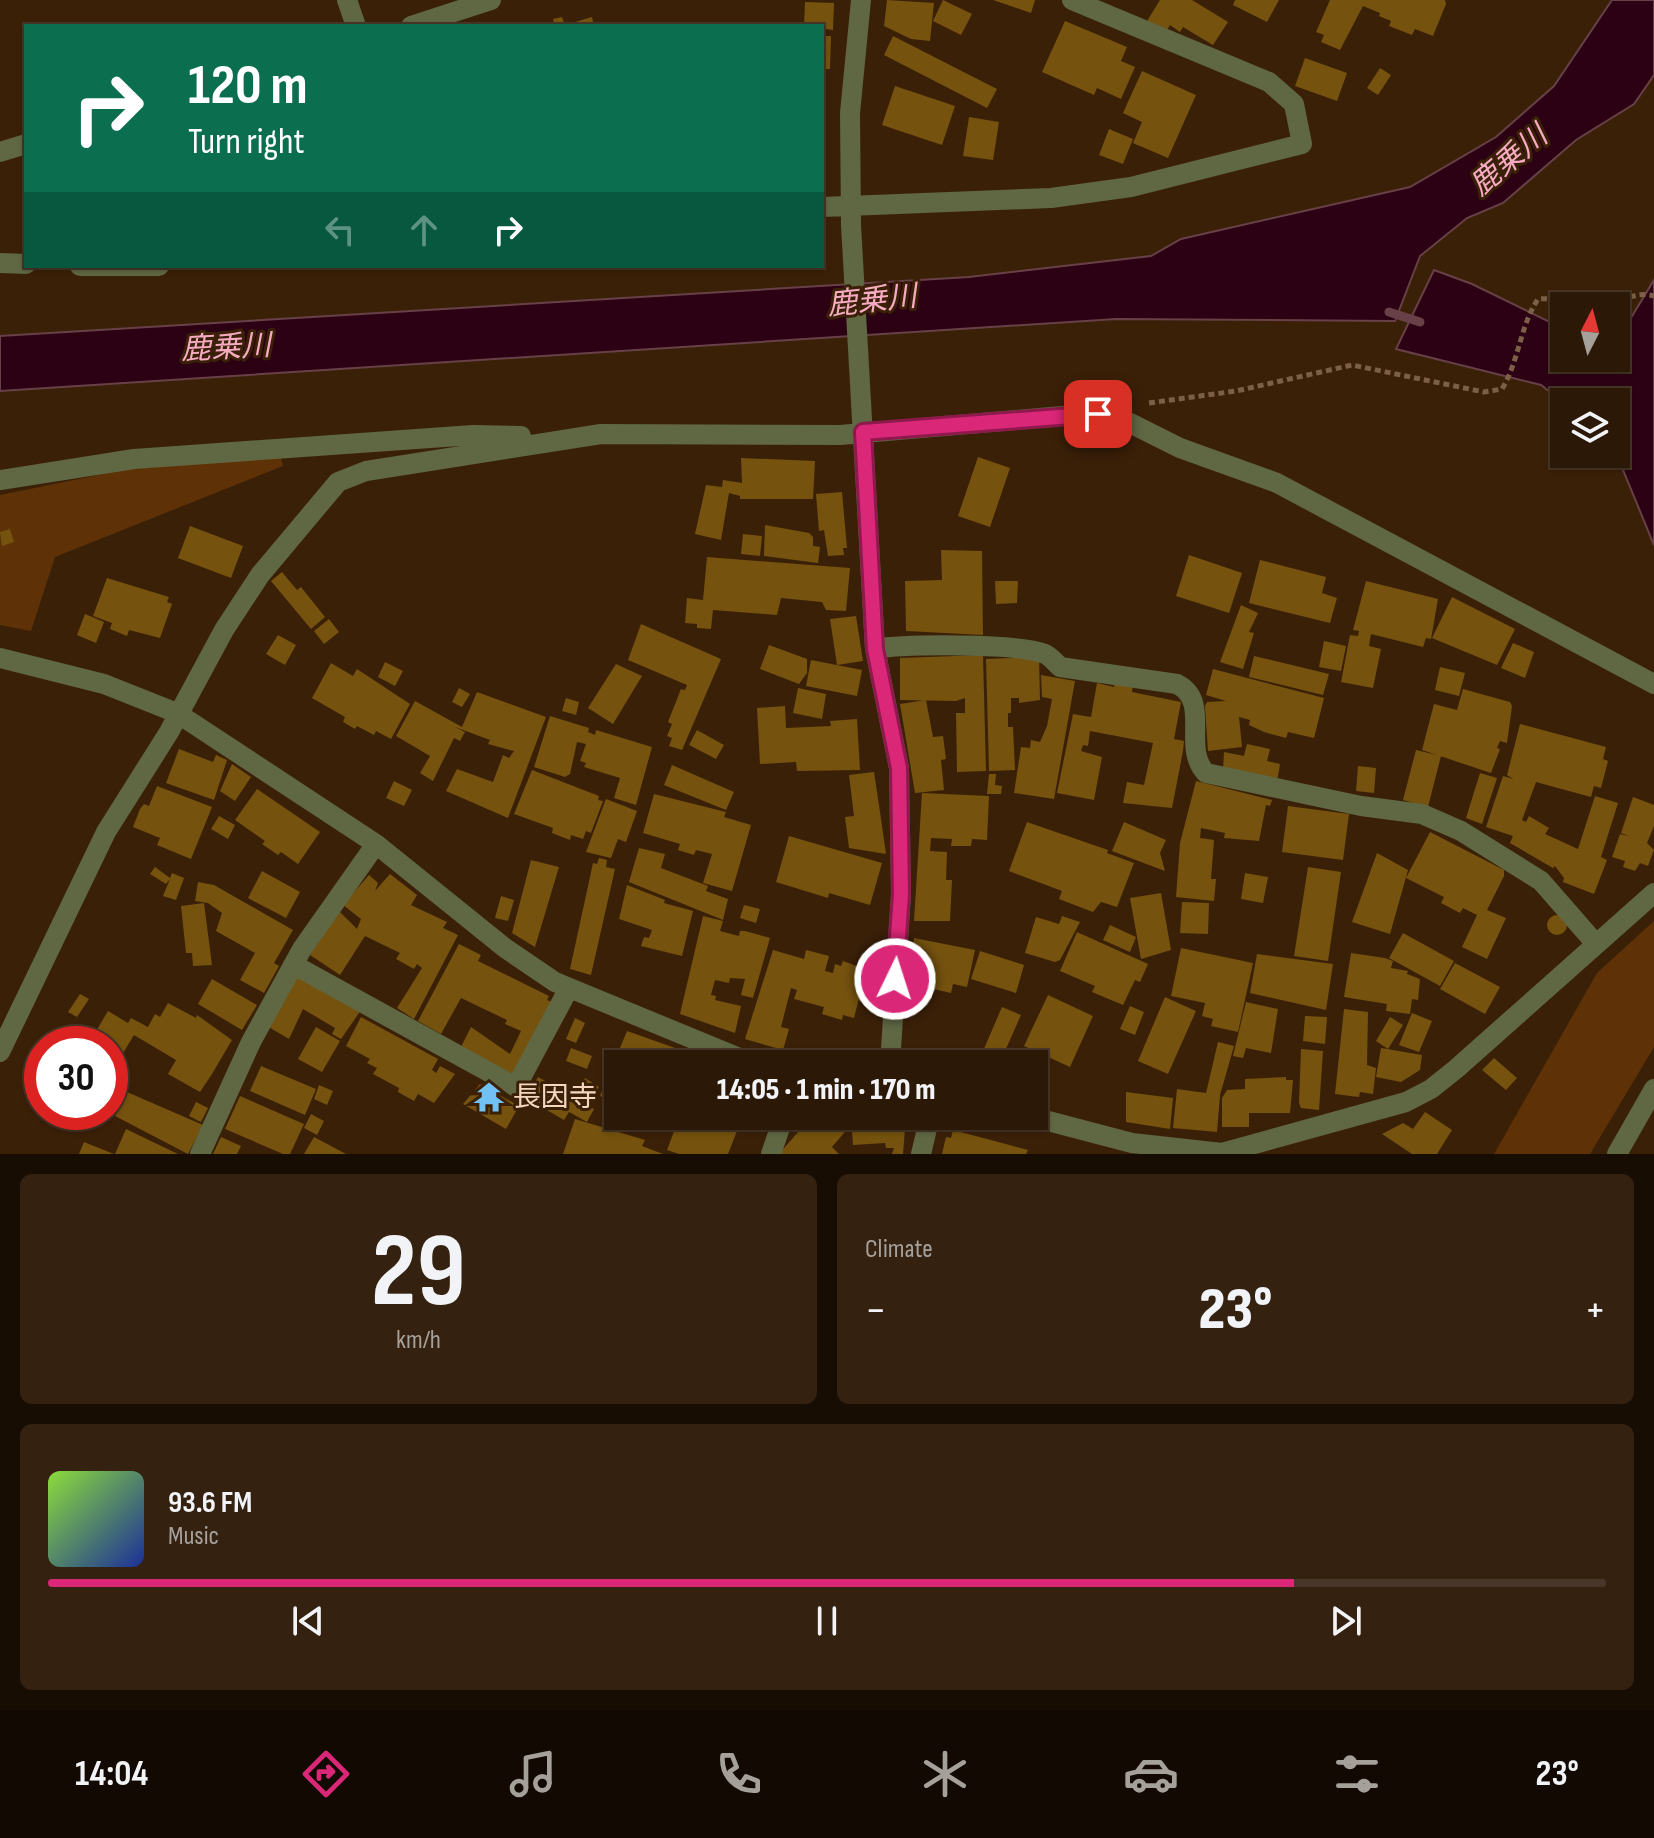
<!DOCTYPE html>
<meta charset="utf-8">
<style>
body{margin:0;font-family:"Sofia Sans Condensed","Noto Sans JP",sans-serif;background:#342110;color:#f1f3f6;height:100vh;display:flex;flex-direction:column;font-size:30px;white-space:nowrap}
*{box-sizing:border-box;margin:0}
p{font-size:26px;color:#a6a09b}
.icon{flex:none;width:44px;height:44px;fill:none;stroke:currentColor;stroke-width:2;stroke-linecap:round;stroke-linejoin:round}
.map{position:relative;height:1154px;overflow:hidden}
.side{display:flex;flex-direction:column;gap:20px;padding:20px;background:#180d03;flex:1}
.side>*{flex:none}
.top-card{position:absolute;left:24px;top:24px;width:800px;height:244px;border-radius:0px;box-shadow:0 2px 6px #0004,0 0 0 2px #483728;background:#0b6e4f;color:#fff;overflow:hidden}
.needle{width:52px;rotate:6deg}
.buttons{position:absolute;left:1550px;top:292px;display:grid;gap:16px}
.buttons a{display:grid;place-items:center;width:80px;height:80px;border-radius:0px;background:#2c1806;box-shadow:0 2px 6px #0004,0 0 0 2px #483728;font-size:40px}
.speed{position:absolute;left:24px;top:1026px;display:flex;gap:16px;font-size:40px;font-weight:700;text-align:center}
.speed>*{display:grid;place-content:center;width:104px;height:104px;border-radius:50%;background:#2c1806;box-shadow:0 2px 6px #0004,0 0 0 2px #483728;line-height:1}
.speed .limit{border:12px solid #d22;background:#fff;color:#111}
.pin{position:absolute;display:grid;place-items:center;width:68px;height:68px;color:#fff;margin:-34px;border-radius:16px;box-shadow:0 4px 12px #0006}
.me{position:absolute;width:88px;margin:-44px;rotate:4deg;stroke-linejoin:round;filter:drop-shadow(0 0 6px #0008)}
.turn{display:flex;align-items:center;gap:28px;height:168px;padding:0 32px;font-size:36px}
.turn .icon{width:104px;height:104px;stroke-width:2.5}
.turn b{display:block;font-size:56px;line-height:68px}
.lanes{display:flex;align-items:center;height:76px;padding:0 32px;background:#0003;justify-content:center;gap:40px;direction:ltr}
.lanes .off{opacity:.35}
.big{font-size:60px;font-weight:800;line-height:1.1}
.side .tile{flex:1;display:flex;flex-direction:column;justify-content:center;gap:12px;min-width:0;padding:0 28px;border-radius:12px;background:#342110}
.side .dial{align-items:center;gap:0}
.dial b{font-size:104px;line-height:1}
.song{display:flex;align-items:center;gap:24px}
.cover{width:96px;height:96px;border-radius:12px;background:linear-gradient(135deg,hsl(90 70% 55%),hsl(230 70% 35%))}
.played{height:8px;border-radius:4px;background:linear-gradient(90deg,#db2777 80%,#483728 80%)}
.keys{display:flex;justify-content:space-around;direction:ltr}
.heat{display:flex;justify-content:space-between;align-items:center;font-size:44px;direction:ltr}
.side .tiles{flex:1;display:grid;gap:20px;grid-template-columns:1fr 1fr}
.tile:last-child{grid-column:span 2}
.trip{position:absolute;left:604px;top:1050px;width:444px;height:80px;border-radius:0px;background:#2c1806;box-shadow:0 2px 6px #0004,0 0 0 2px #483728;font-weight:800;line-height:80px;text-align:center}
.dock{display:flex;height:128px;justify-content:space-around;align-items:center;background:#120a02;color:#a6a09b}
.dock .icon{width:56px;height:56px}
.dock .current{color:#db2777}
.dock b{font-size:36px;color:#f1f3f6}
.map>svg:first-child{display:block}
</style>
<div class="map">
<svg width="1654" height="1154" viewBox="0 0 1654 1154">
<rect width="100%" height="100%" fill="#3b2008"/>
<path fill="#5e3206" d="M281,458L283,466L55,557L31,631L0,625V495L128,469Z
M1654,921V1047L1590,1154H1494L1597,973Z"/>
<path fill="#2b0113" stroke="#674147" stroke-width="2" d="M1612,0H1654V75L1634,104L1576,140L1503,203L1467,218L1420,256L1395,321L1116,319L0,391V336L969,277L1151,256L1181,239L1410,187L1496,137L1554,86Z
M1434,270L1472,284L1564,329V358H1616V327L1626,326L1654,280V545L1616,453V402L1564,403L1541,385L1396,349Z"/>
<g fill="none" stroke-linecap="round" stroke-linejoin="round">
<path stroke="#674147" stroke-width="9" d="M1389,312L1420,322"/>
</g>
<path fill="#75520e" d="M887,0L934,3L930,41L911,39L884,26Z
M943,0L972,14L961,35L933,21Z
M993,0H1035L1031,13Z
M1160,0H1192L1228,22L1213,45L1183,27L1180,32L1170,25L1166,32L1147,21Z
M1235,0H1279L1267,22L1233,5Z
M1330,0H1445L1446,4L1433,36L1415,29L1412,35L1389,26L1391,21L1379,16L1380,13L1363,6L1340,50L1321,42L1324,35L1316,32Z
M805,2L834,3L833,30L804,26Z
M562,17L565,25L592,17L594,26H555L553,19Z
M1065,21L1127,47L1121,61L1135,67L1121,99L1097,88L1094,95L1042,72Z
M822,36H831L830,69H822Z
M893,36L997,89L987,108L884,55Z
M1305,58L1347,73L1337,101L1295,86Z
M1380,68L1391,75L1378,95L1367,88Z
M1142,71L1196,95L1168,158L1133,143L1142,122L1123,113Z
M895,86L955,106L942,145L882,125Z
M969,117L999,122L993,160L963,156Z
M1109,129L1133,139L1123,164L1099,155Z
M978,457L1010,468L990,527L958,516Z
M741,458L815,461L813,499H740V496L729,493L721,540L695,534L706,485L722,487L723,480L742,483Z
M842,492L847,548H843L844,555L828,556L824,530L819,531L816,494Z
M765,525L809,533L813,537V546L820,547L818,563L764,556Z
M190,526L243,546L231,578L178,558Z
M10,529L14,542L2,546L0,532Z
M743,534L762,536L760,556L741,554Z
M941,550L982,551L983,635L906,631L905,581L942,580Z
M1189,555L1242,573L1229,613L1176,596Z
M707,557L850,568L846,611L826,610L822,602L781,598L777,615L713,610L711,629L697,628V624L685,623L687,598L703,600Z
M1260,560L1326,577L1322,593L1337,598L1330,623L1249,603Z
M282,572L297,590L301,587L325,617L311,629L271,581Z
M107,578L169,597L167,602L172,604L160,638L129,630L127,636L110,629L112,623L93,616Z
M995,581H1018L1017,603L996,604Z
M1366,581L1438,599L1431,639L1426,638L1423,647L1371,634L1369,646L1381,649L1373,688L1341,682L1350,635L1358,636L1359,631L1353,630Z
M1452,597L1515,629L1497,665L1432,638Z
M1241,605L1258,613L1249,632L1254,633L1243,669L1220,662Z
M85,614L104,622L96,643L77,635Z
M856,616L863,661L837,665L830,619Z
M329,619L339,632L324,644L314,631Z
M641,624L721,659L682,750L669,746L672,738L667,736L672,724L668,722L681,689L685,690L687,685L628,660Z
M278,635L296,645L285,665L266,654Z
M1324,641L1346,646L1341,671L1319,667Z
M1513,643L1534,652L1525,678L1501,668Z
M769,645L807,659V673L799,684L760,669Z
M983,655L986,771L957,772L956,713H965V698L956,701L900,700V658Z
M1254,656L1329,674L1323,695L1249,677Z
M1039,657L1040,700L1019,703V698H1011V713H1008V727H1013L1015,770L989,771L986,659Z
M811,660L862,670L857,696L806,686Z
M385,662L403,671L395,686L378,677Z
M331,663L353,676L357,669L410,704L391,739L376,731L374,735L357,726L355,729L343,722L345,717L312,698Z
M616,664L642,676L613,724L588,708Z
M1440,667L1465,673L1459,696L1435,690Z
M1213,669L1324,698L1314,738L1288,732L1286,738L1264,732L1249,725L1250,720L1239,717L1242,747L1208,751L1205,706L1207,702L1226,701L1206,695Z
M1041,675L1075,681L1054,799L1014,793L1021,747L1030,748L1031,740L1040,742L1047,726L1052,699L1042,697Z
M1115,681L1133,684L1132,692L1181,702L1174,739L1184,741L1183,751L1172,808L1123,803L1127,782L1144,785L1153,743L1090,731L1088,746L1083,745L1081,751L1102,757L1094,800L1057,793L1073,714L1091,717L1097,683L1114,687Z
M459,688L470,694L462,707L452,702Z
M798,688L826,694L822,719L793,713Z
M1463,689L1510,702L1512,706L1507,743L1500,741L1497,748L1500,749L1491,773L1422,750L1434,704L1457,710Z
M477,692L546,717L508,818L446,791L457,769L493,782L503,755L509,758L514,751L488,744L490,740L455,727L465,732L460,741L454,738L433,781L420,773L430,756L396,736L415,701L462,727Z
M566,698L579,702L576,715L562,711Z
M926,700L933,737L943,736L946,759L941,760L944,790L915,793L900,704Z
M785,706L786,728L831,726L830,721L857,719L860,770L797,771L796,762L760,764L757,708Z
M550,716L589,728L588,732L595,735L596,730L652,747L636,805L614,798L620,778L584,767L586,763L580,761L586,744L577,742L570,774L565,777L534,767Z
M1520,724L1606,747L1603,759L1608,761L1601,788L1594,786L1591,797L1536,782L1522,820L1526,822L1529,816L1549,828L1545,834L1578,849L1595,796L1618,803L1601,857L1607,860L1594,894L1563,882L1564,878L1555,866L1553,868L1510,843L1513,836L1486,827L1503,776L1513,779L1507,775Z
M697,730L724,745L716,759L689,745Z
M1247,744L1270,749L1267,761L1280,764L1277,782L1223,771L1224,752L1244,756Z
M179,749L213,762L216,755L227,760L214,800L166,783Z
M1416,750L1441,756L1428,807L1403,800Z
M232,764L251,777L235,801L220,791Z
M672,765L734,792L726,810L664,785Z
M1358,766L1376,768L1374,793L1356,791Z
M532,770L599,796L598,800L603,801L591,833L586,831L583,839L571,835L570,840L552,833L553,828L514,814Z
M874,772L880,812L886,854L849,848L845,817L854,816L849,775Z
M1480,773L1497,778L1482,824L1466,818Z
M989,774H996L995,785L1002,786L1001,794H987Z
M394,781L412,790L404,806L386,798Z
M1196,781L1272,800L1270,806L1266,805L1259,841L1224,838L1225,833L1201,828L1200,838L1214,840L1211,879H1216L1214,901L1176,897L1180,843Z
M157,786L212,807L191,859L157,845L160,838L133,827L140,809L144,804L149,806Z
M257,789L320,832L298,864L281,852L278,855L262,844L265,841L235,820Z
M922,793L989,796L987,840L972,839L971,846H951L952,839L931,838L930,851L947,852L946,880H952L950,921H914Z
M654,794L726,812L724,817L751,825L732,891L703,883L712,854L696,850L694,855L678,850L680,844L643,833Z
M1633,797L1654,805V826L1647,843L1654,850L1648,866L1640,863L1635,871L1623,867L1625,861L1612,857L1620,834L1629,836L1621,833Z
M606,799L637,811L626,842L618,839L611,858L586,852Z
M1288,806L1349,814L1343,860L1282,852Z
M219,816L235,825L228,839L211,829Z
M1027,822L1108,850L1107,853L1134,863L1117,907L1101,902L1093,912L1059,899L1062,891L1009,871Z
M1124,822L1166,840L1160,853L1165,871L1112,851Z
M1430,832L1504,870V876L1487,910L1506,918L1487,959L1462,947L1477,915L1463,908L1460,913L1441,903L1444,897L1406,878Z
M789,836L882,863L870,905L829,893L828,898L776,882Z
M639,848L665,854L661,868L708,886L706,891L728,899L723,920L629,882Z
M1377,853L1408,870L1390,934L1352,922Z
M599,858L607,860L606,867L615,869L591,975L570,969L593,863L597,864Z
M531,860L559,867L535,947L512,933Z
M155,867L170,878L172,873L184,878L176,900L163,896L170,879L166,884L150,874Z
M1308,867L1341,872L1328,961L1294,956Z
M262,871L300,892L286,918L248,898Z
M1245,873L1268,877L1263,903L1241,899Z
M390,874L417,895L411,905L447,922L443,928L458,935L414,1019L397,1008L422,968L417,964L414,969L396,959L400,953L365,936L340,975L310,955L339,911L357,929L361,919L343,905L369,875L378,883L375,891Z
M198,882L214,885L293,930L274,963L279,966L264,993L240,980L255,953L216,931L222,913L208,903L195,901Z
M627,885L665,900L664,903L693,911L682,956L641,946L644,937L649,938L652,930L619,919Z
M1161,893L1171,950L1141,959L1130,898Z
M501,896L514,900L508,921L495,918Z
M1182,902L1209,903L1208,934L1180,933Z
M204,903L212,965L193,966L192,953H186L181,906Z
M744,905L760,909L756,923L740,918Z
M1547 925a10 10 0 1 1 20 0a10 10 0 1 1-20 0Z
M703,916L723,921L720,931L739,936L740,931H745L770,938L753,998L741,995L745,979L730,978L729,983L715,980L711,995L716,996L715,1000L741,1006L735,1033L680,1014Z
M1062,916L1080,922L1060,960L1055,962L1025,953L1036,917L1059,924Z
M1110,925L1136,937L1130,952L1103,940Z
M1077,932L1148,964L1140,982L1135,980L1123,1005L1092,992L1095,986L1060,971Z
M1403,933L1454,961L1440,986L1389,958Z
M914,938L975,950L967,987L953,984L951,993L915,985L916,977H911Z
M459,944L481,955L478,961L549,996L547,1000L552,1002L515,1077L460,1049L471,1027L510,1054L521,1031L505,1024L507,1020L461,998L441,1034L418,1021Z
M1181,948L1253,963L1238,1032L1211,1026L1213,1019L1202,1016L1205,1003L1171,996Z
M773,950L804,959L806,950L829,956L825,971L833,973L835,964L841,966L843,961L873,972L869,989L862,987L854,1018L843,1015L842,1020L822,1014L824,1007L794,999L797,990L791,988L781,1027L789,1029L783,1050L745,1039Z
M980,951L1024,965L1016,993L971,979Z
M1351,953L1385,958L1393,961L1391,968L1408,971L1407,974L1420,979L1418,1000L1412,999L1410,1014L1386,1011L1387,1004L1344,997Z
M1257,954L1333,964L1326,1010L1250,993Z
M1455,963L1500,987L1485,1014L1440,989Z
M298,973L361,1010L341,1039L332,1034L335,1028L303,1009L289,1039L267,1026Z
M212,979L257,1005L242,1030L198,1004Z
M80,994L89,999L77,1017L68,1012Z
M1048,995L1093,1016L1070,1067L1024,1046Z
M1165,997L1196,1011L1168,1074L1138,1061Z
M1246,1002L1278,1009L1271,1053L1246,1048L1243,1058L1233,1056Z
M168,1003L196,1018L197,1015L232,1040L212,1074L200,1092L168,1074L176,1060L134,1035L114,1068L128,1076L116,1097L110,1094V1044H71L75,1035L89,1043L108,1011L128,1023L131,1018L148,1027L155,1014L160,1017Z
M1130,1006L1144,1012L1135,1035L1120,1029Z
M1002,1007L1021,1015L1001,1060L983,1051Z
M1344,1009L1368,1012L1367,1065L1376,1068L1373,1094L1360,1092L1359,1097L1335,1094Z
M1412,1013L1432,1021L1419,1052L1399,1045Z
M1305,1016L1327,1017L1325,1044L1303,1041Z
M361,1017L438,1059L432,1070L436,1073L440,1066L455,1074L434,1103L418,1094L414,1101L398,1092L399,1088L373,1074L377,1068L367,1063L370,1059L346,1046Z
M1390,1017L1403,1025L1388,1049L1376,1041Z
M575,1018L585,1023L576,1043L566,1039Z
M316,1027L340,1041L322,1072L298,1059Z
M627,1031L695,1055L691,1064H618V1104L600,1096Z
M1218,1042L1234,1046L1220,1095L1217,1132L1173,1128L1177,1089L1206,1093Z
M571,1048L592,1056L587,1069L566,1061Z
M934,1048L965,1054L963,1064H931Z
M1381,1048L1422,1055L1420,1070L1401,1082L1376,1077Z
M1301,1049L1323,1051L1319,1110L1301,1108L1299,1103Z
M1494,1058L1517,1078L1506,1090L1482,1070Z
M261,1066L316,1089L305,1115L250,1091Z
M538,1077L574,1097L585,1078L599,1087L588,1106L594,1109L587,1122L569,1112L564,1120L526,1098Z
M1286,1077V1080H1293L1290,1113H1249V1127H1222V1098L1227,1090L1245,1089V1079Z
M480,1084L519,1106L506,1129L463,1104Z
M319,1085L333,1091L327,1105L314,1099Z
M127,1092L203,1125L188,1154L115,1116Z
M1126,1092L1173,1098L1170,1129L1126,1122Z
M240,1096L304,1124L290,1154H283L225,1129Z
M196,1102L208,1108L201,1122L189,1116Z
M1425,1112L1452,1130L1437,1154H1412L1382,1134L1403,1123L1413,1129Z
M311,1114L324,1121L317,1135L304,1128Z
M680,1116H696L737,1131L728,1154H679L667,1150Z
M822,1116H848L850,1126L832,1147L839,1154H779L805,1124Z
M851,1116H906L903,1154H892L894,1148H886L885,1143L853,1145Z
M575,1119L645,1140L642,1146L663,1154H563Z
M126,1129L178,1154H115Z
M953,1130L1028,1150L1026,1154H942L946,1137L951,1138Z
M221,1137L241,1146L237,1154H213Z
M314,1137L346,1154H304Z
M84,1142L114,1154H79Z"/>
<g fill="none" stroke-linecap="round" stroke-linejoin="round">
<path stroke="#7b5f47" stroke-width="5" stroke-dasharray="6 4" stroke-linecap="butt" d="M1149,403L1236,391L1352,365L1484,392L1502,389C1519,361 1520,326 1538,299C1562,297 1586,308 1610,303C1625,300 1638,291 1654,296
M960,1116L1009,1128"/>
<path stroke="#5f6743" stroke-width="20" d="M347,0L356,26
M861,0L850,113L851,225L875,649L899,768L901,894L890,1064
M411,26L491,0
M0,152L26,144
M822,207L1051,198L1131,187L1302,144L1294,104L1269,82L1072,0
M0,263L26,264
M80,266H159
M0,480L134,459L473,435L521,436
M875,649C905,644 1019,643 1045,654C1050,656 1056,663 1060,667L1177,684C1212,702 1181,747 1206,773L1361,806L1422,814L1461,831L1541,881L1596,944
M0,658L104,684L177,713L376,844L505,948L555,982L754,1064
M294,965L516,1087L569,988
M0,1052L106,832L169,732L224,630L260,575L338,482L366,471L601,434L840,435L1074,415L1120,418L1180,448L1277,483L1654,684
M1029,1116L1132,1143L1222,1153L1406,1102L1431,1089L1456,1069L1654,893
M200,1154L251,1042L302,949L376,844
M771,1154L784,1116
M921,1154L930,1116
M1617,1154L1654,1089"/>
</g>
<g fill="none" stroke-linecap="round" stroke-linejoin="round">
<g stroke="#8e194d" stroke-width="20">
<path id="route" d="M895,979L901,894L899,768L875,649L863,432L1098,414"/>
</g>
<use href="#route" stroke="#db2777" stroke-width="14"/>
</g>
<defs>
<g id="temple-bare" transform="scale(2.4)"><path d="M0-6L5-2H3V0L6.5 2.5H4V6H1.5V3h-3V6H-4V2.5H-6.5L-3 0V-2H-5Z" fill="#71c1f5" stroke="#3b2008" stroke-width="2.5" paint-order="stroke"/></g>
</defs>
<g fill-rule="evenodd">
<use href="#temple-bare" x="489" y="1097"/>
</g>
<g text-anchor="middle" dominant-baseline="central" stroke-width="6" stroke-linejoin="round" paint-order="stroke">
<g font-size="28" fill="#f4d5bf" stroke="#3b2008" text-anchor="start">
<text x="513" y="1097">長因寺</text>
</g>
<g font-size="30" font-style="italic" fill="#f6abc3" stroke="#3b2008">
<text transform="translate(1509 161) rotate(-40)">鹿乗川</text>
<text transform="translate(872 301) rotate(-6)">鹿乗川</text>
<text transform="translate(226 348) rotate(-3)">鹿乗川</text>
</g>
</g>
</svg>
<div class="buttons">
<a><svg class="needle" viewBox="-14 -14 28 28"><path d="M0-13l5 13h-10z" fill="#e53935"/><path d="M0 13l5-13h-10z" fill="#a6a09b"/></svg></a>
<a><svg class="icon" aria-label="layers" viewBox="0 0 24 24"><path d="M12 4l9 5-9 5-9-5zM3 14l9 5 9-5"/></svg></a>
</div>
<div class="speed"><div class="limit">30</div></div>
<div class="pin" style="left:1098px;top:414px;background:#d93025"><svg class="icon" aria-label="arrive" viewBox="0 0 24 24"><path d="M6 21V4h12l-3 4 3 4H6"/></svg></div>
<svg class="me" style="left:895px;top:979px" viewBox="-20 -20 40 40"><circle r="17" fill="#db2777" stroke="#fff" stroke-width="3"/><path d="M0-11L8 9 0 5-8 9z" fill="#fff"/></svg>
<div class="trip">14:05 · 1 min · 170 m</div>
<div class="top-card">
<div class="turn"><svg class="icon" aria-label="right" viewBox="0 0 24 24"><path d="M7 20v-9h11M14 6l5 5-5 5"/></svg><div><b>120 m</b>Turn right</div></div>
<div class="lanes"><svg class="icon off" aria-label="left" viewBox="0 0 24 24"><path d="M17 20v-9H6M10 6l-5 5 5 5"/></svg><svg class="icon off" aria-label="ahead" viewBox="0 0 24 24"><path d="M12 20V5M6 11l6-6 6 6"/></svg><svg class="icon" aria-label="right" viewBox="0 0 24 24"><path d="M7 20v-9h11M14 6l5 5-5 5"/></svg></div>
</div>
</div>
<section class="side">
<div class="tiles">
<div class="tile dial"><b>29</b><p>km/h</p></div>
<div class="tile"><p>Climate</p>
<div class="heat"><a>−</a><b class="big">23°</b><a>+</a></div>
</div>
<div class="tile">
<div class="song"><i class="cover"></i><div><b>93.6 FM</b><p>Music</p></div></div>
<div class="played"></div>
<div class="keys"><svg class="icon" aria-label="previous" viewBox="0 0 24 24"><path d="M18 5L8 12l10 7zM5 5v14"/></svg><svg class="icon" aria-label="pause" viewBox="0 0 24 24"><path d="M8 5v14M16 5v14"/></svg><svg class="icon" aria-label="next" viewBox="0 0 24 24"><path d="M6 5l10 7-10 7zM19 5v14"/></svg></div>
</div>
</div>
</section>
<nav class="dock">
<b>14:04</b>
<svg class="icon current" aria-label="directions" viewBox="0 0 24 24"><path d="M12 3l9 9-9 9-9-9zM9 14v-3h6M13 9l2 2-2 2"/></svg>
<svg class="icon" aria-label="music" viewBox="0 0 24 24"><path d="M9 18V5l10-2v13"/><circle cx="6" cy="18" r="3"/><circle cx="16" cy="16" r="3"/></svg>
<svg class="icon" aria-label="phone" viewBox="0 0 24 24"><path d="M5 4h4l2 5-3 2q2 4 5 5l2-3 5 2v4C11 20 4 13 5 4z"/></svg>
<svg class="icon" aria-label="climate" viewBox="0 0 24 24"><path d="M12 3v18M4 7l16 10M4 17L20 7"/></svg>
<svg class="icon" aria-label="car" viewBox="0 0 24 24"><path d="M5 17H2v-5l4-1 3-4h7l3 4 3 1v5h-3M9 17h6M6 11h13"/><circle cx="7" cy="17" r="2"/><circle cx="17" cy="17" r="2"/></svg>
<svg class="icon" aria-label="filters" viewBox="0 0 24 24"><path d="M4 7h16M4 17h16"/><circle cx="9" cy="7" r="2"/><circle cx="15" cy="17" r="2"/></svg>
<b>23°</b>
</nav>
